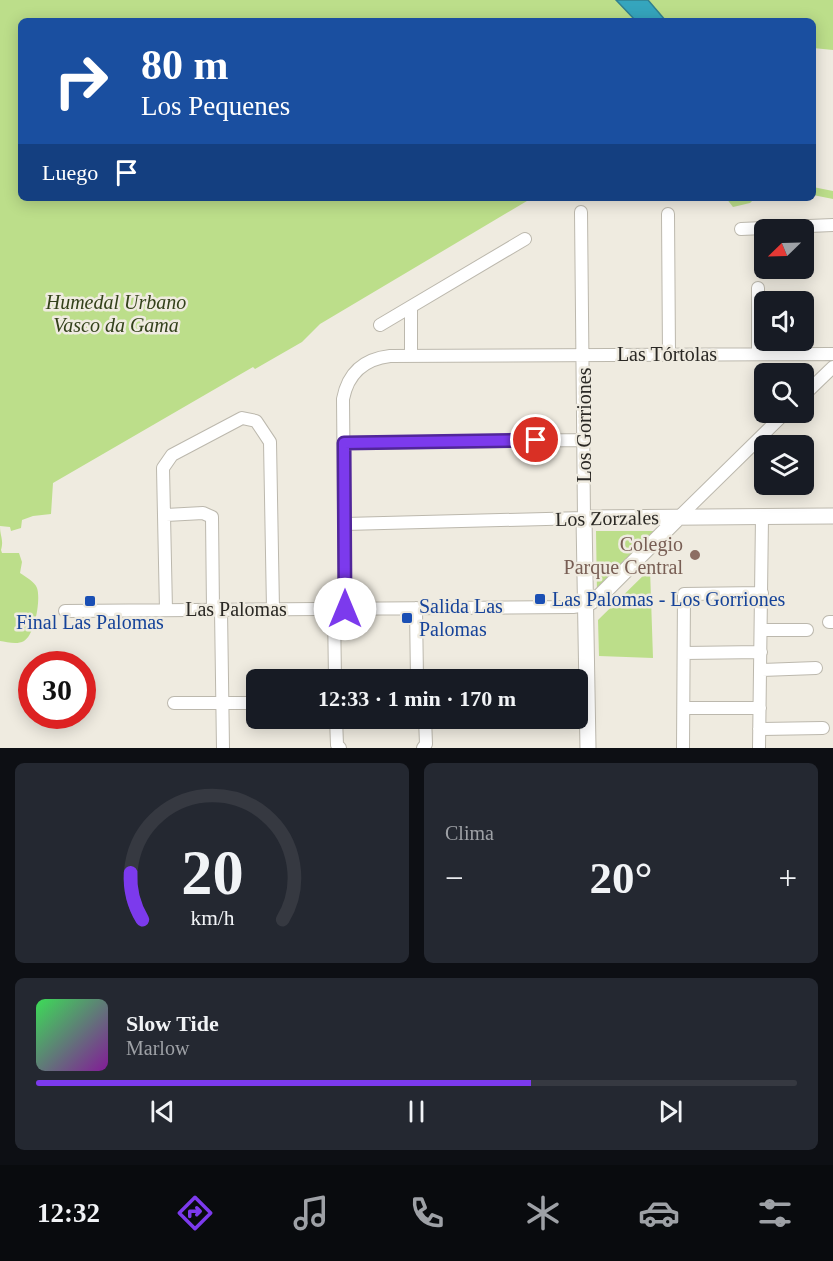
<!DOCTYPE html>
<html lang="es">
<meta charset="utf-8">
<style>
body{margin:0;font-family:"Times New Roman",serif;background:#242831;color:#f1f3f6;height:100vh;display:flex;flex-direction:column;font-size:22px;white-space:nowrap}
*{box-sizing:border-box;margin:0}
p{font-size:20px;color:#9ea1a6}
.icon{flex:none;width:33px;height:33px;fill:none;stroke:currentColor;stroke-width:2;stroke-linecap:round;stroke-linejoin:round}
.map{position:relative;height:748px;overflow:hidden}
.drawer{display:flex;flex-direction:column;gap:15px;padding:15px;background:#0d0f14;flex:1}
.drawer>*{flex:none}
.guide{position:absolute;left:18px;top:18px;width:798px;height:183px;border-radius:9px;box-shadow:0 3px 15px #0003;background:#1a4fa0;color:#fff;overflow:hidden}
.needle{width:39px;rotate:247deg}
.buttons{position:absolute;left:754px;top:219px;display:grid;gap:12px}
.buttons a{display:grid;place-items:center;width:60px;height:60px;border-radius:9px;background:#171b24;box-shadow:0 3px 15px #0003;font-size:30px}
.speed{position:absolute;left:18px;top:651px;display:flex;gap:12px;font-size:30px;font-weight:700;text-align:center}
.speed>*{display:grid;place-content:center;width:78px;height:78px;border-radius:50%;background:#171b24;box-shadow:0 3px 15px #0003;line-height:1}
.speed .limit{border:9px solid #d22;background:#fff;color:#111}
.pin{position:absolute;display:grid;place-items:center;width:51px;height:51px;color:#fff;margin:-26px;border:3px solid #fff;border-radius:50%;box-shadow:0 2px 6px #0007}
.me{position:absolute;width:66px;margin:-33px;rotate:0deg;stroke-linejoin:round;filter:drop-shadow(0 0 4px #0008)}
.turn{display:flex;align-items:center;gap:21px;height:126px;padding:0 24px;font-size:27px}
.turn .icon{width:78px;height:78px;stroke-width:2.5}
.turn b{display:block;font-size:42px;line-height:51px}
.then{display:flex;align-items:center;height:57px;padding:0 24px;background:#0003;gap:12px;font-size:22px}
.big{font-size:45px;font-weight:700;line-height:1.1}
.drawer .card{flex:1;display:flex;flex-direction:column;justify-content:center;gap:9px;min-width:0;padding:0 21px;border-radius:9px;background:#242831}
.drawer .dial{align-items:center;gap:0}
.dial svg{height:156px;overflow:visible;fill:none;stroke:#363941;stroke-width:7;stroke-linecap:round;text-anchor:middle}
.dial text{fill:#f1f3f6;stroke:none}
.song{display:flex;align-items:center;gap:18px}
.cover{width:72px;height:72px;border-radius:9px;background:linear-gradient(135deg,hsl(130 70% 55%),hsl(290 70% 35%))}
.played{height:6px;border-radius:3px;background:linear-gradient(90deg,#7c3aed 65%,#363941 65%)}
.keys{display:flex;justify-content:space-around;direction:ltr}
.heat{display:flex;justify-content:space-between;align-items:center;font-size:33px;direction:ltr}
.drawer .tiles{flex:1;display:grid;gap:15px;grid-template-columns:1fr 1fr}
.card:last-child{grid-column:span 2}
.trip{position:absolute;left:246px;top:669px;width:342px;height:60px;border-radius:9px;background:#171b24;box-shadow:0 3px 15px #0003;font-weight:700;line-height:60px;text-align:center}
.menu{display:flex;height:96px;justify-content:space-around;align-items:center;background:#090b0e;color:#9ea1a6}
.menu .icon{width:42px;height:42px}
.menu .current{color:#7c3aed}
.menu b{font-size:27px;color:#f1f3f6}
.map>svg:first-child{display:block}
</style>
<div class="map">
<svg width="833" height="748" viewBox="0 0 833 748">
<rect width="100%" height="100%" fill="#efebe0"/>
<path fill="#bcde8a" d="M0,0H833V50L813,48V21H21V198H532L320,324L302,342L255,369L253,367L53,483L51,514L33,516L22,520L21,528L11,531L10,527L0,526C0,537 4,539 1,550L2,553H19L22,562L20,573C26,577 35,582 37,588C41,599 35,635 24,641C17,645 7,642 0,641Z
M813,187L833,191V199L813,195Z
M726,198H755L750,203L733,207Z
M596,531H662L597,594Z
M650,569L653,658L599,656L598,620Z"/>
<path fill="#35a5bd" stroke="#32808f" stroke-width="1.5" d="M616,0H648L666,21H636Z"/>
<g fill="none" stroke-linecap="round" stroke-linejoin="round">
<g stroke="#bcb8ad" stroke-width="14">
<path id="minor" d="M668,214L669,354
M741,229L833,225
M758,288V354
M411,307V356
M380,325L525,239
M804,395L833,367
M344,443L584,440
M166,515L203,513L212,517L213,610
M679,517L786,412
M345,524L584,518L581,212
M416,608L417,680
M334,609L335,680
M345,609L343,399C348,373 364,359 390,356L833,354
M166,610L163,468L172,455L242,418L256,421L270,442L273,609
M221,610L223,748
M65,611L573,607L586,605
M829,622H833
M761,630H807
M684,653L761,652
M760,670L816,668
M174,703H256
M684,708H760
M336,718L337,745L340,748
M467,721H587
M759,729L823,728
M423,748L426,744L425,718
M683,748L684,594L762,593
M759,748L762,517"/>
</g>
<g stroke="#bcb8ad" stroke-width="17">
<path id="tertiary" d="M586,605L600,596L679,517
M588,748L584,518L833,516"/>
</g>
<use href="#minor" stroke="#fff" stroke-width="12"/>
<use href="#tertiary" stroke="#fff" stroke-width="15"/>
</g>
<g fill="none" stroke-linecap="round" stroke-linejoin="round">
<g stroke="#51269a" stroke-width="15">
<path id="route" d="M345,609L344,443L536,440"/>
</g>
<use href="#route" stroke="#7c3aed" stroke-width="10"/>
</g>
<circle fill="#8d6e63" stroke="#efebe0" stroke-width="2" cx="695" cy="555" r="6"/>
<g fill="#1a4fb4" stroke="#efebe0" stroke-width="2">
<rect x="534" y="593" width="12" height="12" rx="3"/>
<rect x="84" y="595" width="12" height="12" rx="3"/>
<rect x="401" y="612" width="12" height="12" rx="3"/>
</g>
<g text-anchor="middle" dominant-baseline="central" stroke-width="5" stroke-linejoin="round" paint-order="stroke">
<g font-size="20" font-style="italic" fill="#33411a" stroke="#efebe0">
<text x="116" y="302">Humedal Urbano<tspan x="116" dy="23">Vasco da Gama</tspan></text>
</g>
<g font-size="20" fill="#2a2824" stroke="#efebe0">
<text x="667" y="354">Las Tórtolas</text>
<text transform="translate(584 425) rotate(-90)">Los Gorriones</text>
<text transform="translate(607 518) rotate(-1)">Los Zorzales</text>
<text x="236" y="609">Las Palomas</text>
</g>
<g font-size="20" fill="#785e54" stroke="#efebe0" text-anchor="end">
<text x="683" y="544">Colegio<tspan x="683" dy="23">Parque Central</tspan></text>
</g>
<g font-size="20" fill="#164399" stroke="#efebe0" text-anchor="start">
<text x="552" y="599">Las Palomas - Los Gorriones</text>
<text x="419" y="606">Salida Las<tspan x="419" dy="23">Palomas</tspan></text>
<text x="90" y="622" text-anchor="middle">Final Las Palomas</text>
</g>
</g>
</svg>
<div class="buttons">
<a><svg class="needle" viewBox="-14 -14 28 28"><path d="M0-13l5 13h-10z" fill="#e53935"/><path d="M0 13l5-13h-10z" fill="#9ea1a6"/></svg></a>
<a><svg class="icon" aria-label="sound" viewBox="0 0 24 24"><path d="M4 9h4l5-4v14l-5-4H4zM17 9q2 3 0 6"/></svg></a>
<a><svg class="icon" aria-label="search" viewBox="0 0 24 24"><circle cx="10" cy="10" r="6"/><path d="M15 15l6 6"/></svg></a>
<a><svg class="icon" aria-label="layers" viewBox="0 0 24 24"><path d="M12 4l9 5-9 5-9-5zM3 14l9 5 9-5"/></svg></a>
</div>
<div class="speed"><div class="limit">30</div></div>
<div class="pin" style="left:536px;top:440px;background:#d93025"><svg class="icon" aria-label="arrive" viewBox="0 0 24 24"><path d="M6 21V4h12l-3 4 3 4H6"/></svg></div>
<svg class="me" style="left:345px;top:609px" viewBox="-20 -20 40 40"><circle r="19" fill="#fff"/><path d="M0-13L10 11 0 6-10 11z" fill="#7c3aed"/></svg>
<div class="trip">12:33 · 1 min · 170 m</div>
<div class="guide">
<div class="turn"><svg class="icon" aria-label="right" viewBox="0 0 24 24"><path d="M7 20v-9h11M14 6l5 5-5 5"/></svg><div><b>80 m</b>Los Pequenes</div></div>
<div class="then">Luego<svg class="icon" aria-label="arrive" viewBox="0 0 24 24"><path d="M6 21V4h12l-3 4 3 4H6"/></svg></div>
</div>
</div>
<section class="drawer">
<div class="tiles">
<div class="card dial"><svg viewBox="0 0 100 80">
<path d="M14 69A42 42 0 1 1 86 69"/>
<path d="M14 69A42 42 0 0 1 8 45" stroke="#7c3aed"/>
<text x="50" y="56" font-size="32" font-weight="700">20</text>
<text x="50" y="72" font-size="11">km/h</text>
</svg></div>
<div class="card"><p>Clima</p>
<div class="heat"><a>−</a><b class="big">20°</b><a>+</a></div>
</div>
<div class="card">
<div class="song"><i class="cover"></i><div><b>Slow Tide</b><p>Marlow</p></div></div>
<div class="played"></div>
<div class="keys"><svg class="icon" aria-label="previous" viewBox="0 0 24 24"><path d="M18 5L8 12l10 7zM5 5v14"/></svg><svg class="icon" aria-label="pause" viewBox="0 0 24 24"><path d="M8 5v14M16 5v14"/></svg><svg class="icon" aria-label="next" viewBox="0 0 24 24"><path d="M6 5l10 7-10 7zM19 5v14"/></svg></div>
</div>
</div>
</section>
<nav class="menu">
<b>12:32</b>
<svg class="icon current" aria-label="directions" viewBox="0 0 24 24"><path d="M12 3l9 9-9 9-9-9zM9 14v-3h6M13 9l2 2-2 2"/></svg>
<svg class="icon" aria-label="music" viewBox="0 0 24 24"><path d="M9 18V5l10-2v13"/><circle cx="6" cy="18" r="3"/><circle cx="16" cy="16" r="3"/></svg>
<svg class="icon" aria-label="phone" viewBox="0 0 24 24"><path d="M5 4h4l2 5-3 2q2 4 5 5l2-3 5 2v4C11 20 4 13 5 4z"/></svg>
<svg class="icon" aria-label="climate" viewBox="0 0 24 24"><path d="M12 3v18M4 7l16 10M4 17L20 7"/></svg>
<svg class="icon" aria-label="car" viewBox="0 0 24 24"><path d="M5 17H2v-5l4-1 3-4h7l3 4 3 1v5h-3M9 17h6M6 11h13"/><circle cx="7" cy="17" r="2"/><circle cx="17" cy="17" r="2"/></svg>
<svg class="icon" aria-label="filters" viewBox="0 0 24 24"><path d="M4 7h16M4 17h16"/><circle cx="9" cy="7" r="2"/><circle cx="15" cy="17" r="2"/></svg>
</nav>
